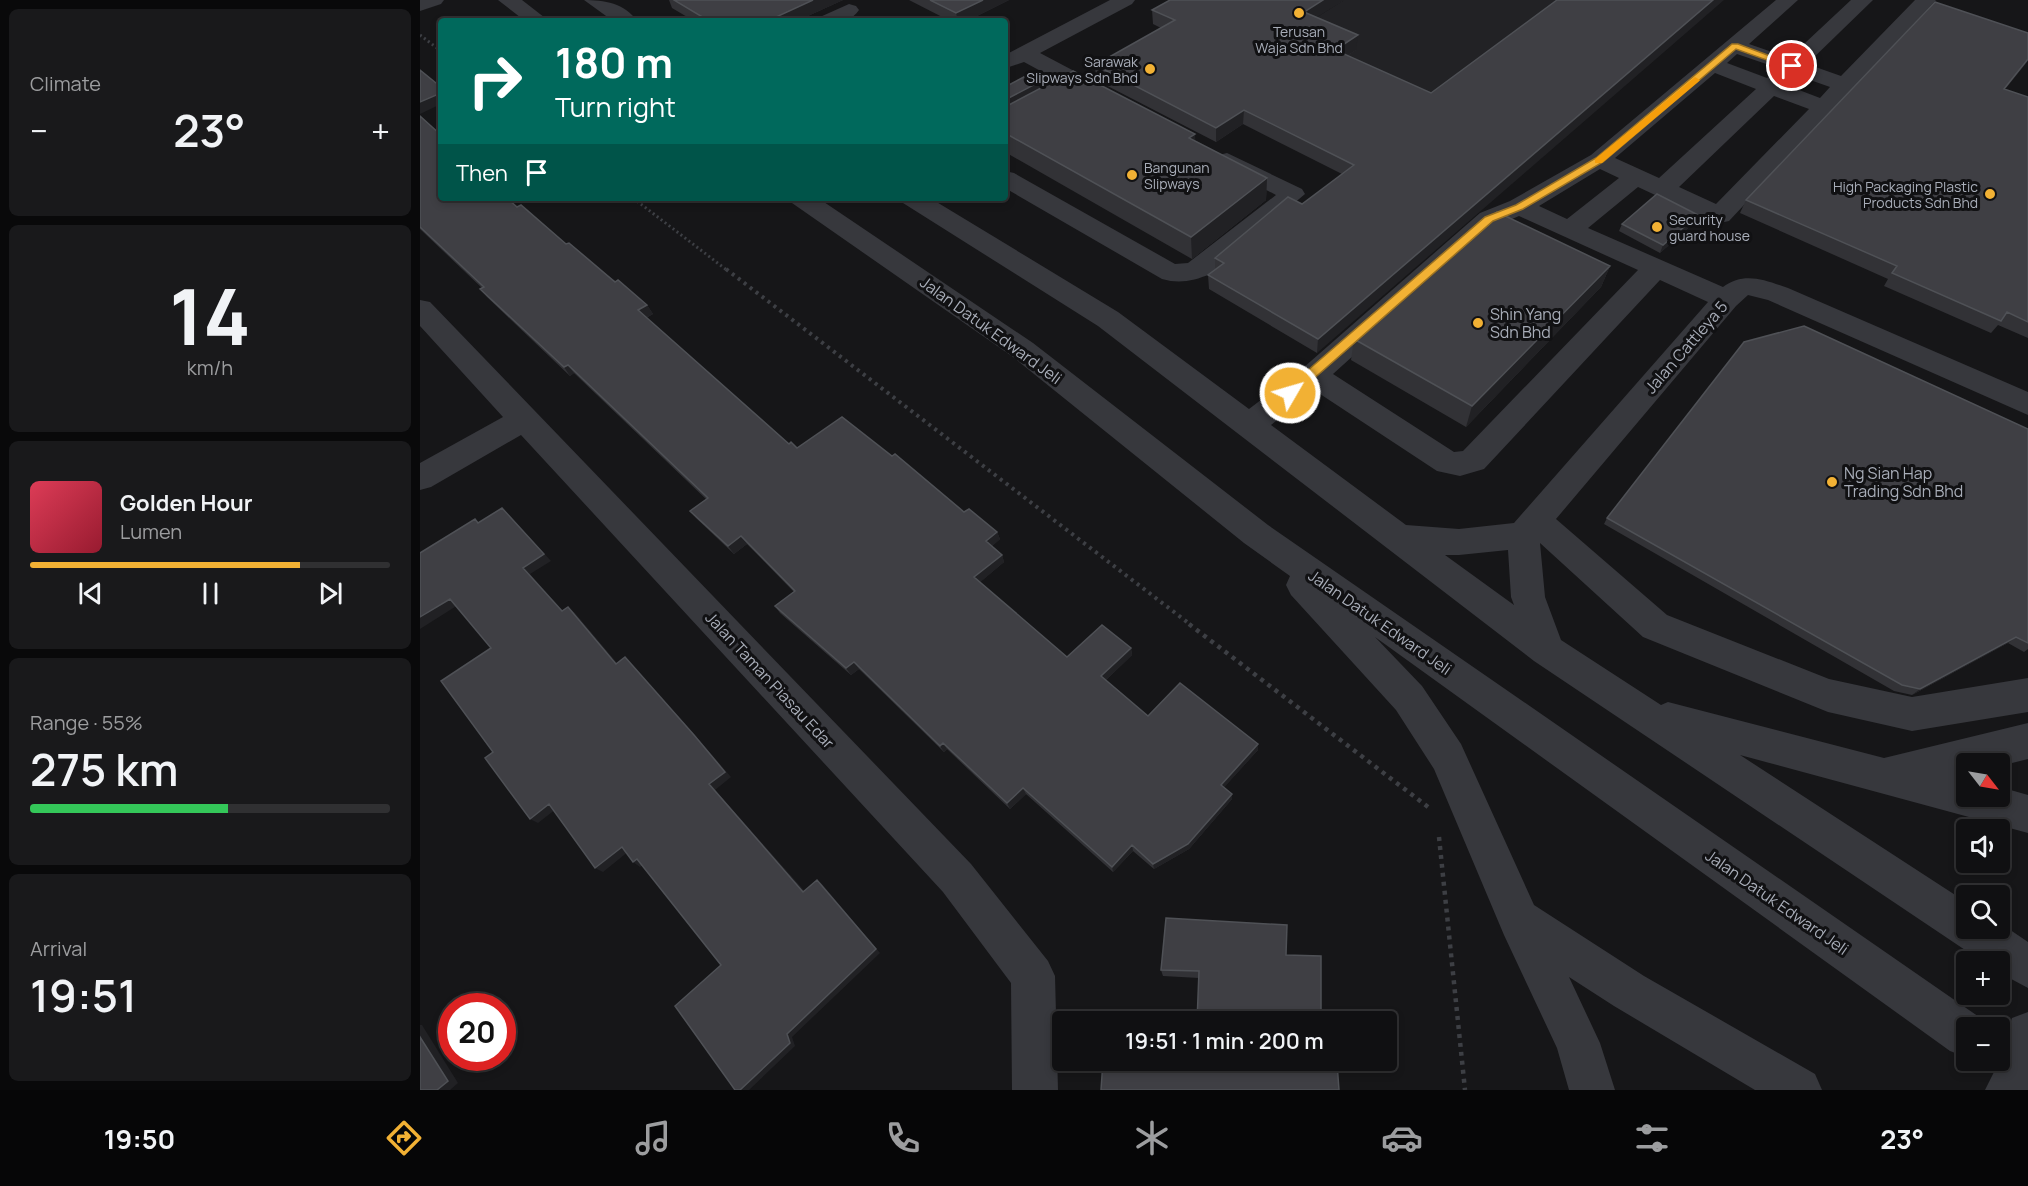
<!DOCTYPE html>
<meta charset="utf-8">
<style>
body{margin:0;font-family:Manrope,sans-serif;background:#19191b;color:#f1f3f6;height:100vh;display:flex;flex-direction:column;font-size:22px;white-space:nowrap}
*{box-sizing:border-box;margin:0}
p{font-size:20px;color:#9c9d9f}
.icon{flex:none;width:33px;height:33px;fill:none;stroke:currentColor;stroke-width:2;stroke-linecap:round;stroke-linejoin:round}
.map{position:relative;flex:1;overflow:hidden}
.panel{display:flex;flex-direction:column;gap:9px;padding:9px;background:#09090a;width:420px}
.panel>*{flex:none}
.top-card{position:absolute;left:18px;top:18px;width:570px;height:183px;border-radius:6px;box-shadow:0 3px 9px #0003,0 0 0 2px #303032;background:#00695c;color:#fff;overflow:hidden}
.needle{width:39px;rotate:121deg}
.controls{position:absolute;left:1536px;top:753px;display:grid;gap:12px}
.controls a{display:grid;place-items:center;width:54px;height:54px;border-radius:6px;background:#101012;box-shadow:0 3px 9px #0003,0 0 0 2px #303032;font-size:30px}
.speed{position:absolute;left:18px;top:993px;display:flex;gap:12px;font-size:30px;font-weight:700;text-align:center}
.speed>*{display:grid;place-content:center;width:78px;height:78px;border-radius:50%;background:#101012;box-shadow:0 3px 9px #0003,0 0 0 2px #303032;line-height:1}
.speed .limit{border:9px solid #d22;background:#fff;color:#111}
.pin{position:absolute;display:grid;place-items:center;width:51px;height:51px;color:#fff;margin:-26px;border:3px solid #fff;border-radius:50%;box-shadow:0 2px 6px #0007}
.me{position:absolute;width:66px;margin:-33px;rotate:52deg;stroke-linejoin:round;filter:drop-shadow(0 0 4px #0008)}
.turn{display:flex;align-items:center;gap:21px;height:126px;padding:0 18px;font-size:27px}
.turn .icon{width:78px;height:78px;stroke-width:2.5}
.turn b{display:block;font-size:42px;line-height:51px}
.then{display:flex;align-items:center;height:57px;padding:0 18px;background:#0003;gap:12px;font-size:22px}
.big{font-size:45px;font-weight:600;line-height:1.1}
.panel .tile{flex:1;display:flex;flex-direction:column;justify-content:center;gap:9px;min-width:0;padding:0 21px;border-radius:9px;background:#19191b}
.panel .dial{align-items:center;gap:0}
.dial b{font-size:78px;line-height:1}
.song{display:flex;align-items:center;gap:18px}
.cover{width:72px;height:72px;border-radius:9px;background:linear-gradient(135deg,hsl(350 70% 55%),hsl(350 70% 35%))}
.played{height:6px;border-radius:3px;background:linear-gradient(90deg,#f2b134 75%,#303032 75%)}
.keys{display:flex;justify-content:space-around;direction:ltr}
.heat{display:flex;justify-content:space-between;align-items:center;font-size:33px;direction:ltr}
.charge{height:9px;border-radius:4px;background:linear-gradient(90deg,#34c759 55%,#303032 0)}
.trip{position:absolute;left:632px;top:1011px;width:345px;height:60px;border-radius:6px;background:#101012;box-shadow:0 3px 9px #0003,0 0 0 2px #303032;font-weight:600;line-height:60px;text-align:center}
.dock{display:flex;height:96px;justify-content:space-around;align-items:center;background:#060607;color:#9c9d9f}
.dock .icon{width:42px;height:42px}
.dock .current{color:#f2b134}
.dock b{font-size:27px;color:#f1f3f6}
main{display:flex;flex:1;min-height:0}
.map>svg:first-child{display:block}
</style>
<main>
<section class="panel">
<div class="tile"><p>Climate</p>
<div class="heat"><a>−</a><b class="big">23°</b><a>+</a></div>
</div>
<div class="tile dial"><b>14</b><p>km/h</p></div>
<div class="tile">
<div class="song"><i class="cover"></i><div><b>Golden Hour</b><p>Lumen</p></div></div>
<div class="played"></div>
<div class="keys"><svg class="icon" aria-label="previous" viewBox="0 0 24 24"><path d="M18 5L8 12l10 7zM5 5v14"/></svg><svg class="icon" aria-label="pause" viewBox="0 0 24 24"><path d="M8 5v14M16 5v14"/></svg><svg class="icon" aria-label="next" viewBox="0 0 24 24"><path d="M6 5l10 7-10 7zM19 5v14"/></svg></div>
</div>
<div class="tile"><p>Range · 55%</p><b class="big">275 km</b><div class="charge"></div></div>
<div class="tile"><p>Arrival</p><b class="big">19:51</b></div>
</section>
<div class="map">
<svg width="1608" height="1090" viewBox="0 0 1608 1090">
<rect width="100%" height="100%" fill="#161618"/>
<path fill="#222225" d="M924,0H1147L1006,106L904,71L936,49L883,26Z"/>
<g fill="none" stroke-linecap="round" stroke-linejoin="round">
<path stroke="#3d3f44" stroke-width="3" stroke-dasharray="2 3" stroke-linecap="butt" d="M0,35L21,51
M213,198L308,271"/>
<path stroke="#3d3f44" stroke-width="4" stroke-dasharray="3 4.5" stroke-linecap="butt" d="M306,269L771,625"/>
<path stroke="#3d3f44" stroke-width="4.5" stroke-dasharray="4 5" stroke-linecap="butt" d="M769,624L1008,807
M1019,837L1045,1090"/>
<path fill="#37383d" fill-rule="evenodd" d="M0,0H24L21,4L0,11Z
M78,0H102L129,21H105Z
M164,0C184,0 205,3 217,21H193Z
M690,0H715L712,4L620,53L692,91L695,96L692,101L684,103L676,101L604,62L589,67H585V55Z
M1356,0H1378L1329,44L1369,58L1431,0H1453L1387,64L1421,76L1495,0H1516L1309,221L1300,223L1291,221L1218,187L1168,228L1303,287C1324,271 1345,280 1368,288L1608,392V415L1348,300L1328,295L1316,306L1136,519L1247,615L1409,679L1492,697L1608,678V712L1492,731L1408,712L1223,637L1120,543L1125,597L1141,640L1241,705L1248,702L1464,758L1608,723V759L1580,766V764H1546V774L1536,776L1546,779V796H1580V787L1608,795V833L1320,755L1546,902V928H1580V923L1608,942V988L1580,973V962H1563L1114,661L678,326L483,203L480,198H510L698,312L829,409L883,368L1060,213L1090,201L1171,155ZM1317,54L1358,68L1347,78L1307,63ZM1295,73L1336,89L1239,178L1195,158ZM1376,75L1410,87L1400,98L1366,85ZM1354,96L1389,109L1296,204L1259,187ZM1180,169L1199,178L1147,219L1119,206ZM1099,216L1218,270L1043,451L1034,452L913,374L1078,225ZM1240,280L1288,302L1094,523L1039,529L986,525L851,425L894,390L1017,471L1040,476L1064,469ZM1088,550L1091,597L1094,605L1025,555H1039Z
M429,4L436,6L439,10C430,24 412,21 397,21L400,17Z
M807,153L882,189L885,194L790,274C774,281 759,284 742,279L585,188V171L594,173L755,264L768,263L856,195L799,165L795,160L799,155Z
M369,198H398L613,343L848,525L1562,1019L1565,1028H1546V1057L1530,1051L955,637L1002,686L1041,744L1114,905L1224,976L1395,1074L1402,1090H1335L1194,1006L1149,977L1180,1043L1195,1090H1149L1137,1048L1084,935L1014,769L976,710L871,595L866,585L870,576L824,543L593,357L372,203Z
M0,300L10,302L551,864L628,961L635,976L638,1090H592L591,983L523,892L101,435L11,487L0,490V463L83,417L0,326Z
M1608,1012V1090H1565L1580,1060L1592,1018Z"/>
</g>
<path fill="#323236" d="M249,0H423L377,21H274L252,8Z
M489,0H589L547,21H530Z
M924,0L896,17L936,50L927,56L1011,93L897,353L789,289L788,275L795,269V258L882,204L922,174L823,124L796,142L676,80L675,65L741,28L733,24L732,10Z
M625,79L626,86L776,141L847,178L846,200L772,259L585,152V87Z
M1585,89L1608,97V338L1578,325L1571,333L1464,286L1468,279L1320,213L1326,200Z
M0,116L21,198L97,207L227,305L233,314L226,318L369,444L544,512L577,532L580,539L572,546L582,555L584,562L560,582L647,657L711,648L712,655L686,680L728,716L838,744V750L804,787L812,799L769,849L734,869L713,851L693,872L606,794L590,809L527,749L524,752L439,669L431,675L360,613L355,606L374,592L327,544L314,554L276,518L270,511L287,500L154,373L150,376L67,297L60,289L62,288L0,229Z
M1275,222L1240,253L1199,231L1202,224Z
M1190,266L1181,287L1046,427L931,360L934,339Z
M1608,429V649L1604,652L1588,643L1492,695L1474,691L1184,524L1187,518Z
M867,925L779,978L743,976L741,970Z"/>
<path fill="#212124" d="M393,0H423L377,21H357L356,17Z
M563,0H589L547,21H538L536,13Z
M903,0H924L883,26L884,12Z
M1293,0H1304L897,353L898,339Z
M938,35L936,50L914,64L915,50Z
M1608,59V61L1576,101L1584,89Z
M625,79L626,86L585,108V100Z
M21,93V104L0,114V102Z
M824,110L823,124L796,142V128Z
M775,134L776,155L769,138Z
M847,178L846,200L772,259L771,237Z
M1278,215L1275,222L1240,253L1243,245Z
M1190,266L1181,287L1046,427L1052,406Z
M227,305L233,314L223,319L218,310Z
M148,365L154,373L150,376L144,367Z
M89,515L131,561L110,574L148,617L103,568Z
M577,532L580,539L569,549L566,541Z
M321,536L327,544L314,554L308,546Z
M582,555L584,562L557,585L554,577Z
M30,599L38,605L0,629V617Z
M148,607L155,613L203,670L196,664Z
M1596,637L1588,643L1492,695L1500,689Z
M711,648L712,655L683,683L681,676Z
M205,657L280,741L311,777L295,790L389,896L383,892L289,784Z
M434,662L439,669L431,675L426,668Z
M523,743L527,749L524,752L520,746Z
M838,744V750L801,791V785Z
M603,788L606,794L590,809L587,803Z
M812,794V799L769,849L734,869L733,864Z
M129,804L136,809L118,823L110,819Z
M712,845L713,851L693,872L692,867Z
M202,847L209,851L183,872L175,868Z
M217,859L224,864L220,867L213,862Z
M397,880L402,884L460,953L372,1037L375,1046L329,1090H320L367,1034Z
M0,1025H2L38,1083L30,1090H17L0,1037Z"/>
<path fill="#3f3f44" stroke="#4f5156" stroke-width="1.5" d="M254,0H393L356,17L363,21H289Z
M510,0H563L536,13Z
M750,0H903L884,12L938,35L915,50L1011,93L1137,0H1293L898,339L788,275L804,263L795,258L868,197L882,204L934,165L824,110L796,128L675,65L755,20L732,10Z
M1515,2L1608,33V59L1584,89L1608,97V322L1587,312L1581,321L1472,273L1477,266L1326,200Z
M0,70L21,87V93L0,102Z
M653,71L775,134L769,138L847,178L771,237L585,133V107Z
M613,72L625,79L585,100V87Z
M0,116L21,135V198H87L97,207L101,205L146,244L149,243L195,282L198,280L227,305L218,310L369,444L371,442L377,448L422,417L472,456L475,454L544,512L549,509L577,532L566,541L582,555L554,577L647,657L682,625L711,648L681,676L728,716L760,683L838,744L801,785L812,794L768,844L733,864L712,845L692,867L603,788L587,803L523,743L520,746L434,662L426,668L355,606L375,591L321,536L308,546L270,511L288,498L148,365L144,367L60,289L64,287L0,227Z
M1237,194L1278,215L1243,245L1202,224Z
M1077,212L1190,266L1052,406L934,339Z
M1384,326L1608,429V643L1596,637L1500,689L1482,685L1187,518L1324,342Z
M82,508L124,554L103,568L142,611L148,607L196,664L205,657L274,735L305,772L289,784L383,892L397,880L456,949L367,1034L370,1043L320,1090H315L255,1006L301,965L217,859L213,862L202,847L175,868L129,804L110,819L65,758L73,752L21,681L71,648L30,599L0,617V553L55,519L58,523Z
M746,918L867,925L866,955L901,956V1022H777L779,971L741,970Z
M0,1037L28,1081L17,1090H0Z
M775,1060H901V1063H917L919,1090H681L683,1061L775,1062Z"/>
<path fill="#f2b134" stroke="#9d7322" stroke-width="1.5" d="M1312,44H1318L1377,66L1369,68L1316,49L1183,162L1103,209L1073,221L874,396H865V390L1065,217L1096,205L1176,158Z"/>
<path fill="#f59e0b" d="M1275,77L1280,80L1278,82L1182,163H1175V159Z"/>
<g fill="#f2b134" stroke="#111113" stroke-width="2">
<circle cx="879" cy="13" r="6"/>
<circle cx="730" cy="69" r="6"/>
<circle cx="712" cy="175" r="6"/>
<circle cx="1570" cy="194" r="6"/>
<circle cx="1237" cy="227" r="6"/>
<circle cx="1058" cy="323" r="6"/>
<circle cx="1412" cy="482" r="6"/>
</g>
<g text-anchor="middle" dominant-baseline="central" stroke-width="6" stroke-linejoin="round" paint-order="stroke">
<g font-size="14" fill="#a8adb8" stroke="#111113" text-anchor="end">
<text x="879" y="31" text-anchor="middle">Terusan<tspan x="879" dy="16">Waja Sdn Bhd</tspan></text>
<text x="718" y="61">Sarawak<tspan x="718" dy="16">Slipways Sdn Bhd</tspan></text>
<text x="724" y="167" text-anchor="start">Bangunan<tspan x="724" dy="16">Slipways</tspan></text>
<text x="1558" y="186">High Packaging Plastic<tspan x="1558" dy="16">Products Sdn Bhd</tspan></text>
<text x="1249" y="219" text-anchor="start">Security<tspan x="1249" dy="16">guard house</tspan></text>
</g>
<g font-size="16" fill="#a8adb8" stroke="#111113" text-anchor="start">
<text x="1070" y="314">Shin Yang<tspan x="1070" dy="18">Sdn Bhd</tspan></text>
<text x="1424" y="473">Ng Sian Hap<tspan x="1424" dy="18">Trading Sdn Bhd</tspan></text>
</g>
<g font-size="16" fill="#a8adb8" stroke="#111113">
<text transform="translate(571 330) rotate(36)">Jalan Datuk Edward Jeli</text>
<text transform="translate(1266 347) rotate(-49)">Jalan Cattleya 5</text>
<text transform="translate(960 622) rotate(35)">Jalan Datuk Edward Jeli</text>
<text transform="translate(350 680) rotate(47)">Jalan Taman Piasau Edar</text>
<text transform="translate(1357 902) rotate(35)">Jalan Datuk Edward Jeli</text>
</g>
</g>
</svg>
<div class="controls">
<a><svg class="needle" viewBox="-14 -14 28 28"><path d="M0-13l5 13h-10z" fill="#e53935"/><path d="M0 13l5-13h-10z" fill="#9c9d9f"/></svg></a>
<a><svg class="icon" aria-label="sound" viewBox="0 0 24 24"><path d="M4 9h4l5-4v14l-5-4H4zM17 9q2 3 0 6"/></svg></a>
<a><svg class="icon" aria-label="search" viewBox="0 0 24 24"><circle cx="10" cy="10" r="6"/><path d="M15 15l6 6"/></svg></a>
<a>+</a>
<a>−</a>
</div>
<div class="speed"><div class="limit">20</div></div>
<div class="pin" style="left:1372px;top:66px;background:#d93025"><svg class="icon" aria-label="arrive" viewBox="0 0 24 24"><path d="M6 21V4h12l-3 4 3 4H6"/></svg></div>
<svg class="me" style="left:870px;top:393px" viewBox="-20 -20 40 40"><circle r="17" fill="#f2b134" stroke="#fff" stroke-width="3"/><path d="M0-11L8 9 0 5-8 9z" fill="#fff"/></svg>
<div class="trip">19:51 · 1 min · 200 m</div>
<div class="top-card">
<div class="turn"><svg class="icon" aria-label="right" viewBox="0 0 24 24"><path d="M7 20v-9h11M14 6l5 5-5 5"/></svg><div><b>180 m</b>Turn right</div></div>
<div class="then">Then<svg class="icon" aria-label="arrive" viewBox="0 0 24 24"><path d="M6 21V4h12l-3 4 3 4H6"/></svg></div>
</div>
</div>
</main>
<nav class="dock">
<b>19:50</b>
<svg class="icon current" aria-label="directions" viewBox="0 0 24 24"><path d="M12 3l9 9-9 9-9-9zM9 14v-3h6M13 9l2 2-2 2"/></svg>
<svg class="icon" aria-label="music" viewBox="0 0 24 24"><path d="M9 18V5l10-2v13"/><circle cx="6" cy="18" r="3"/><circle cx="16" cy="16" r="3"/></svg>
<svg class="icon" aria-label="phone" viewBox="0 0 24 24"><path d="M5 4h4l2 5-3 2q2 4 5 5l2-3 5 2v4C11 20 4 13 5 4z"/></svg>
<svg class="icon" aria-label="climate" viewBox="0 0 24 24"><path d="M12 3v18M4 7l16 10M4 17L20 7"/></svg>
<svg class="icon" aria-label="car" viewBox="0 0 24 24"><path d="M5 17H2v-5l4-1 3-4h7l3 4 3 1v5h-3M9 17h6M6 11h13"/><circle cx="7" cy="17" r="2"/><circle cx="17" cy="17" r="2"/></svg>
<svg class="icon" aria-label="filters" viewBox="0 0 24 24"><path d="M4 7h16M4 17h16"/><circle cx="9" cy="7" r="2"/><circle cx="15" cy="17" r="2"/></svg>
<b>23°</b>
</nav>
